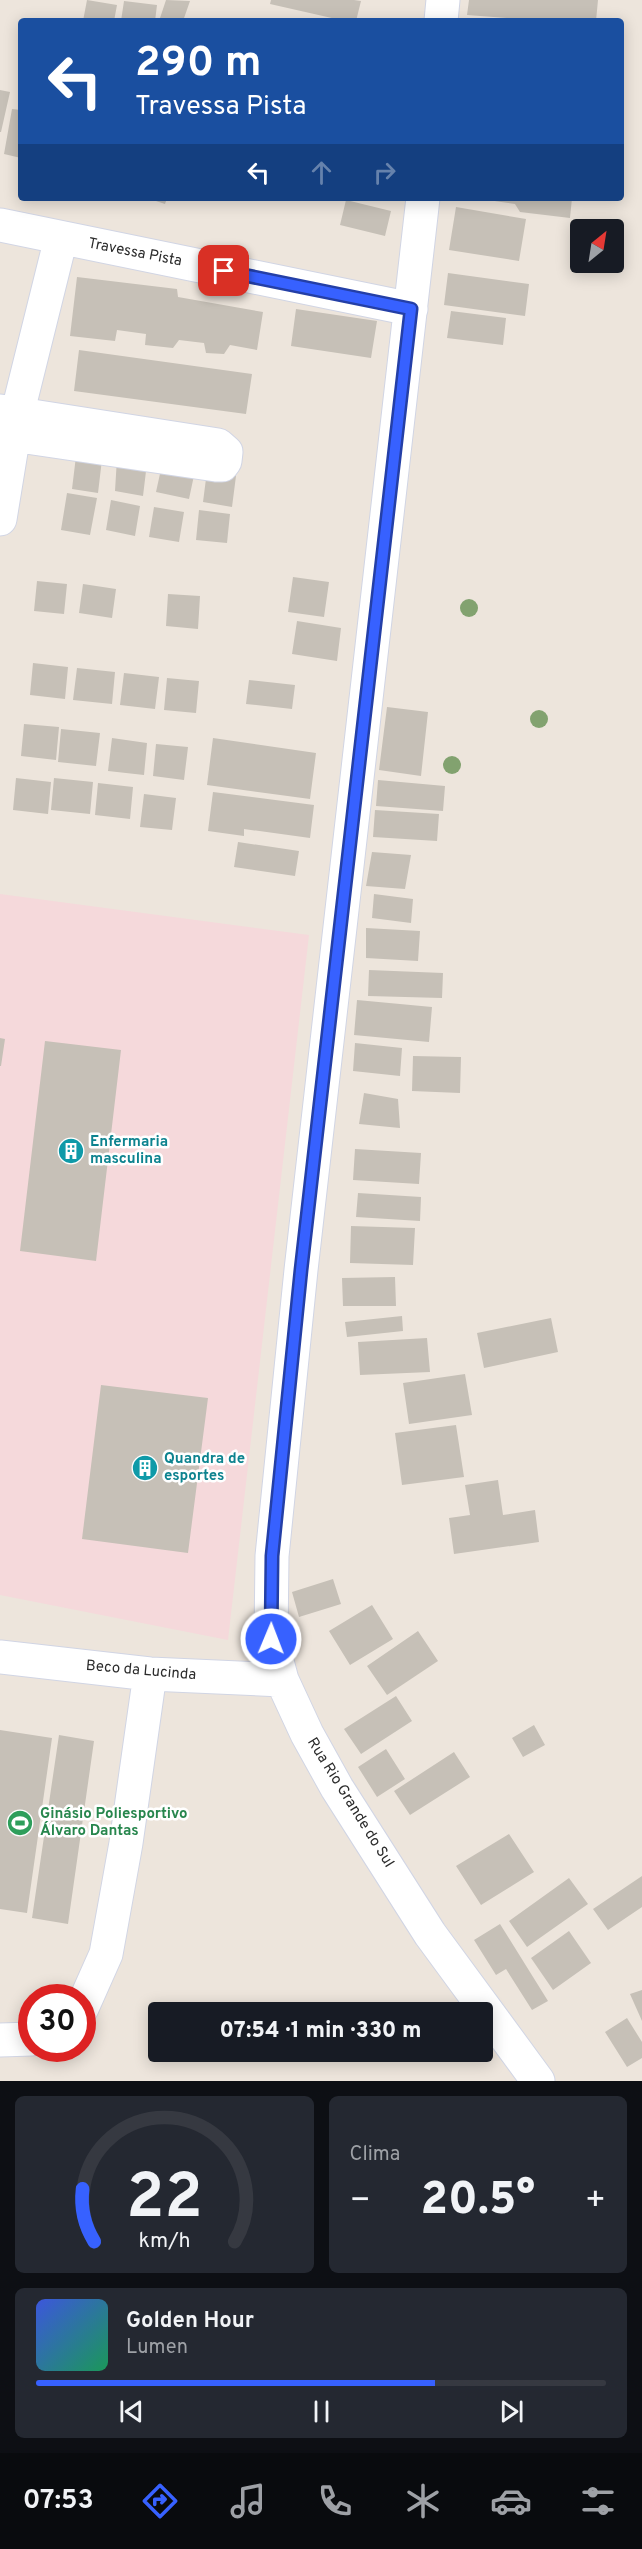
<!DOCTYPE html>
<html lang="pt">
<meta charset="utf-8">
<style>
body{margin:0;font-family:Overpass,sans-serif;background:#242831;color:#f1f3f6;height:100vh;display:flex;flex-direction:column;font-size:22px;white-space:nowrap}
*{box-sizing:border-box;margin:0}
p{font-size:20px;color:#9ea1a6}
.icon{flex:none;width:33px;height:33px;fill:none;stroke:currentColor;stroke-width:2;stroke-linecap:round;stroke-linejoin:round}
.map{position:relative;height:2081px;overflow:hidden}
.panel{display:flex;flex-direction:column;gap:15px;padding:15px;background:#0d0f14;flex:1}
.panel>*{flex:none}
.guide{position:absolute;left:18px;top:18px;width:606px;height:183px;border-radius:6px;box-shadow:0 3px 15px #0003;background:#1a4fa0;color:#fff;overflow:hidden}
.needle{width:39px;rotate:30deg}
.tools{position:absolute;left:570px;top:219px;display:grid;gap:12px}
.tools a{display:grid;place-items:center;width:54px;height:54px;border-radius:6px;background:#171b24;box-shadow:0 3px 15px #0003;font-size:30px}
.speed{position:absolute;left:18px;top:1984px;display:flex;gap:12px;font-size:30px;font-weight:700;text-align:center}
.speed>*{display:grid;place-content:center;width:78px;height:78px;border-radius:50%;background:#171b24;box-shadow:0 3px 15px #0003;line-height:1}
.speed .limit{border:9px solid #d22;background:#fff;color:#111}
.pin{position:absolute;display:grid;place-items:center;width:51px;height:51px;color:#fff;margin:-26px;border-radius:12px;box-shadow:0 3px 9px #0006}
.me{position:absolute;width:66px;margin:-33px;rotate:1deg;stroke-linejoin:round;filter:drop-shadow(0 0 4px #0008)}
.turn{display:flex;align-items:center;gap:21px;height:126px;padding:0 18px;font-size:27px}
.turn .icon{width:78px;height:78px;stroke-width:2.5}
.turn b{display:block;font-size:42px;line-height:51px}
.lanes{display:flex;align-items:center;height:57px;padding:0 18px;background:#0003;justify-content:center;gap:30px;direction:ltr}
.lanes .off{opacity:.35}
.big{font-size:45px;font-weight:800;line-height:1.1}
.panel .card{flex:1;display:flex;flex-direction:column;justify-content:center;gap:9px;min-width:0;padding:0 21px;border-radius:9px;background:#242831}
.panel .dial{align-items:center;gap:0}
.dial svg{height:156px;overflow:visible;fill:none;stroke:#363941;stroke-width:7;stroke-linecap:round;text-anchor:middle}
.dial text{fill:#f1f3f6;stroke:none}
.song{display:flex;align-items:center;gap:18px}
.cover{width:72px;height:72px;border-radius:9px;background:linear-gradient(135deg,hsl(230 70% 55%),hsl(150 70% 35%))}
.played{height:6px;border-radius:3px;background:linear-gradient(90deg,#3761ff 70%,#363941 70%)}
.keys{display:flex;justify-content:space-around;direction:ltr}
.heat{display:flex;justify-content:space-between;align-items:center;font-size:33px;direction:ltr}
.panel .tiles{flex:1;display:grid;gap:15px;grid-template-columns:1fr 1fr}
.card:last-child{grid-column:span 2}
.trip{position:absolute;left:148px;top:2002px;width:345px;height:60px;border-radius:6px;background:#171b24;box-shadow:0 3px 15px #0003;font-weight:800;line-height:60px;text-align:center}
.menu{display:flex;height:96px;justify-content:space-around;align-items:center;background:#090b0e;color:#9ea1a6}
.menu .icon{width:42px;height:42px}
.menu .current{color:#3761ff}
.menu b{font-size:27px;color:#f1f3f6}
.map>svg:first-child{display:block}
</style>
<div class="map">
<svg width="642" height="2081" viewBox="0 0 642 2081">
<rect width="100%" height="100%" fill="#ede5dc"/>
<path fill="#f5d9db" d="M0,894L309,935L228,1640L0,1595Z"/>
<path fill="#c6c0b7" d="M87,0L117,5L114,21H83Z
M166,0L190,1L183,21H159Z
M271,0H354L361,1L356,21H345L270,4Z
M469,0H598L596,21H548L467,15Z
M124,1L157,5L155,21H121Z
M0,90L10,92L1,132H0Z
M12,109L21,110V158L4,154Z
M147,198H167L165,204Z
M474,198H572L570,218L520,212L515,204Z
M346,200L391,211L385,236L340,225Z
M456,207L526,219L519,261L449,250Z
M448,273L529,284L525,316L444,305Z
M77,277L177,289L178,297L263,312L257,350L230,345L224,354L206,353L204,343L179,340L173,348L145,345L146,334L117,330L115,341L70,336Z
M296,309L377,321L371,358L291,346Z
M451,311L506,318L503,345L447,338Z
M79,350L252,374L246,414L74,391Z
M77,448L103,451L98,493L72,489Z
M117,458L147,463L143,496L115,491Z
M163,460L196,466L189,499L156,492Z
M207,471L236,476L232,507L203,502Z
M67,493L97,498L90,535L61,530Z
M111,500L140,506L135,536L106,530Z
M154,507L184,512L179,542L149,537Z
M199,510L230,514L227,543L196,540Z
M293,577L329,582L324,617L288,612Z
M37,581L67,584L64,614L34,611Z
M83,584L116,589L112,618L79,613Z
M168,594L200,596L198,629L166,626Z
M297,621L341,628L337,661L292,654Z
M33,663L68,667L65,699L30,695Z
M77,668L115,672L112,704L73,700Z
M124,673L159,677L155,709L120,705Z
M167,678L199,681L196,713L164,710Z
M249,680L295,685L292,709L246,704Z
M387,707L428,712L421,776L379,770Z
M24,724L59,727L56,760L21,756Z
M61,729L100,733L96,766L58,762Z
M112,738L147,743L144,775L108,771Z
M213,738L316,753L310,799L207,785Z
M156,744L188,747L184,780L153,776Z
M16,778L51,782L48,814L13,810Z
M54,778L93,782L90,814L51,810Z
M378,780L445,786L443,811L376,806Z
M98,783L133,787L130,819L95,815Z
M213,792L314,805L310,838L244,829V836L208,831Z
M144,794L176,798L172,830L140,827Z
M375,810L439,814L437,841L373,837Z
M238,842L299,851L295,876L234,867Z
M372,852L411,855L405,889L366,886Z
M374,894L413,899L411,923L372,918Z
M366,928L420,931L418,961L366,958Z
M369,970L443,973L442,998L368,996Z
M357,1000L432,1007L429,1042L354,1035Z
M0,1038L5,1039L1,1066H0Z
M45,1041L121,1050L96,1261L20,1251Z
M355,1043L402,1048L400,1076L353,1071Z
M413,1056L461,1057L460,1093L412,1091Z
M364,1093L398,1099L400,1128L359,1124Z
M355,1149L421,1153L419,1184L353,1180Z
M358,1193L421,1197L420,1221L356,1217Z
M351,1226L415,1228L413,1265L350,1263Z
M395,1277L396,1306H343L342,1278Z
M402,1316L403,1331L347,1337L345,1322Z
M551,1318L558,1352L484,1368L477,1333Z
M427,1338L430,1372L360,1375L358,1342Z
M465,1374L472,1415L409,1424L403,1383Z
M101,1385L208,1398L188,1553L82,1539Z
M456,1425L464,1477L402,1485L395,1433Z
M498,1480L503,1515L535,1510L539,1542L454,1554L449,1518L470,1515L465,1485Z
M333,1579L341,1604L299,1617L292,1592Z
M372,1605L393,1639L350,1665L329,1631Z
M418,1631L438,1661L387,1695L367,1666Z
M396,1696L412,1721L361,1754L344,1729Z
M534,1725L545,1745L523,1757L512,1738Z
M0,1730L52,1738L27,1913L0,1909Z
M59,1735L94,1741L68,1924L32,1918Z
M386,1749L405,1779L377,1797L358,1767Z
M454,1752L470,1777L410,1815L394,1791Z
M509,1834L534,1872L481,1905L456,1866Z
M642,1876V1907L608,1930L593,1909Z
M569,1878L588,1904L527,1947L509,1921Z
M500,1924L548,2001L532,2010L506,1969L496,1975L474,1940Z
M569,1931L591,1963L553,1990L531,1958Z
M642,1990V2021L630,1994Z
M627,2018L642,2042V2058L627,2067L605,2032Z"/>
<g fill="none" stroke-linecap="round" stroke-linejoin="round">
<g stroke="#d1d5e4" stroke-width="35">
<path id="minor" d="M441,21L443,0
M423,198L301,1270L272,1556L271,1639L282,1680L307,1734L337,1788L430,1934L538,2081
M0,225L411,309
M0,411L218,445L226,452L225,461L222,465H216L0,433
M0,519L17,415L61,238
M0,1657L150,1674L282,1680
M82,2008L106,1954L126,1843L150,1674
M0,2040L32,2039"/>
</g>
<use href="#minor" stroke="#fff" stroke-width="33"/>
</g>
<g fill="#82a26f">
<circle cx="469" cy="608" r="9"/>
<circle cx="539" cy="719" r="9"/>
<circle cx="452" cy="765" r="9"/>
</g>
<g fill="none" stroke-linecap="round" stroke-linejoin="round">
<g stroke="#243fa6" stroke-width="15">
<path id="route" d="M224,271L411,309L301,1270L272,1556L271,1639"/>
</g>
<use href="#route" stroke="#3761ff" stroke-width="10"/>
</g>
<defs>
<g id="building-disc" transform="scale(1.35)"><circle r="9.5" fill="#0f9aa8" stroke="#fff"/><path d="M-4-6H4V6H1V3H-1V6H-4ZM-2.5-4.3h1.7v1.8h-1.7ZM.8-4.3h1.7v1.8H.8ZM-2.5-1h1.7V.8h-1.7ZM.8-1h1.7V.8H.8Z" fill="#fff"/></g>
<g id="stadium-disc" transform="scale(1.35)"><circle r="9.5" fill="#2e9e5b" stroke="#fff"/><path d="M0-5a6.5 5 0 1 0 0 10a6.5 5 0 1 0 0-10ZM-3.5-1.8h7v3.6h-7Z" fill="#fff"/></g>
</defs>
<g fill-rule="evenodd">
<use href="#building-disc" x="71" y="1151"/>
<use href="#building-disc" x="145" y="1468"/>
<use href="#stadium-disc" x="20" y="1823"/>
</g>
<g text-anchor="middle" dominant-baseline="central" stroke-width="5" stroke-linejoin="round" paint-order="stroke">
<g font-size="15" fill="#2b2b2b" stroke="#fff">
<text transform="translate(135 253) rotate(11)">Travessa Pista</text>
<text transform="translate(141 1671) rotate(5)">Beco da Lucinda</text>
<text transform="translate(350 1803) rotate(58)">Rua Rio Grande do Sul</text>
</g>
<g font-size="15" font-weight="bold" fill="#0d838f" stroke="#fff" text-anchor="start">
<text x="90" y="1142">Enfermaria<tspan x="90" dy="17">masculina</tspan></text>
<text x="164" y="1459">Quandra de<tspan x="164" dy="17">esportes</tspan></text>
</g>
<g font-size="15" font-weight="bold" fill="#27864d" stroke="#fff" text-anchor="start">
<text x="40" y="1814">Ginásio Poliesportivo<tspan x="40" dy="17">Álvaro Dantas</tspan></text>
</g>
</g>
</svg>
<div class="tools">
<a><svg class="needle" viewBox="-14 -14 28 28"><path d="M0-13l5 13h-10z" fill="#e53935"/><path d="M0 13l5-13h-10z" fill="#9ea1a6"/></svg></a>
</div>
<div class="speed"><div class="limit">30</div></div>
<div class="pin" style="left:224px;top:271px;background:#d93025"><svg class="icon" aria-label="arrive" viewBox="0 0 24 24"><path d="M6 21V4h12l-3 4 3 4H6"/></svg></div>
<svg class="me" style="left:271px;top:1639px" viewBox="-20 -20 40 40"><circle r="17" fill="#3761ff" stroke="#fff" stroke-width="3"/><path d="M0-11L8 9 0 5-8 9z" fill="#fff"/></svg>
<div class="trip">07:54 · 1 min · 330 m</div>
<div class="guide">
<div class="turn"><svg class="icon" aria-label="left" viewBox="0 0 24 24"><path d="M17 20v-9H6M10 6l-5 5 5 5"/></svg><div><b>290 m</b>Travessa Pista</div></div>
<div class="lanes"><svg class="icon" aria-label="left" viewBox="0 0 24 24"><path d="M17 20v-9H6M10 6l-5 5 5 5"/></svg><svg class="icon off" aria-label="ahead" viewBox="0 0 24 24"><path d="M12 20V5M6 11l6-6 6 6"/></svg><svg class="icon off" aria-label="right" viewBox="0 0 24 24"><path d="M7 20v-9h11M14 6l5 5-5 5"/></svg></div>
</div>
</div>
<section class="panel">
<div class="tiles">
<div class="card dial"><svg viewBox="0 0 100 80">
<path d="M14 69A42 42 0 1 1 86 69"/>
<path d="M14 69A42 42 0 0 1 8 42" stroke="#3761ff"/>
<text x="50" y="56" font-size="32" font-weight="700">22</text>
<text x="50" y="72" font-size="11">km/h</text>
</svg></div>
<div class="card"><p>Clima</p>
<div class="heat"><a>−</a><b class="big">20.5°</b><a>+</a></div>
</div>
<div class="card">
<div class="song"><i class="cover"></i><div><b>Golden Hour</b><p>Lumen</p></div></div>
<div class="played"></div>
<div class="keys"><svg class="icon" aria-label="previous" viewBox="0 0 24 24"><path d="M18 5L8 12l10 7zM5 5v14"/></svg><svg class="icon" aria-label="pause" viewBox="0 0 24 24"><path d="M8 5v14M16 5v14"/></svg><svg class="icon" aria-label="next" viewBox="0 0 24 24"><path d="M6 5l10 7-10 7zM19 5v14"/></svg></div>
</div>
</div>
</section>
<nav class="menu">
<b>07:53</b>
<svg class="icon current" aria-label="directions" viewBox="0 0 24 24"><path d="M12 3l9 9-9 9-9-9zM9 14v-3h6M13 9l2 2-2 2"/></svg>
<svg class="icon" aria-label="music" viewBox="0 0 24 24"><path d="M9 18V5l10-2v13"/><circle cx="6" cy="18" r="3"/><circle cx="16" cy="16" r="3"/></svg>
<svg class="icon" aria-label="phone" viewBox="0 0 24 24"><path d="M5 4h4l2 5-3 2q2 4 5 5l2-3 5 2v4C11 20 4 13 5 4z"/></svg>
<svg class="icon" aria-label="climate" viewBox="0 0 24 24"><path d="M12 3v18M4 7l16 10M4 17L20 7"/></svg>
<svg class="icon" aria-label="car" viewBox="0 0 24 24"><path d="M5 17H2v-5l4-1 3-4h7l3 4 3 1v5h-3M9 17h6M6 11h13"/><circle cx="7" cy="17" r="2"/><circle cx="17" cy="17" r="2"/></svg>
<svg class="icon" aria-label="filters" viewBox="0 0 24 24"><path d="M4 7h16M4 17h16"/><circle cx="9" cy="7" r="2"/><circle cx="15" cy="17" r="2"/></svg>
</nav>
